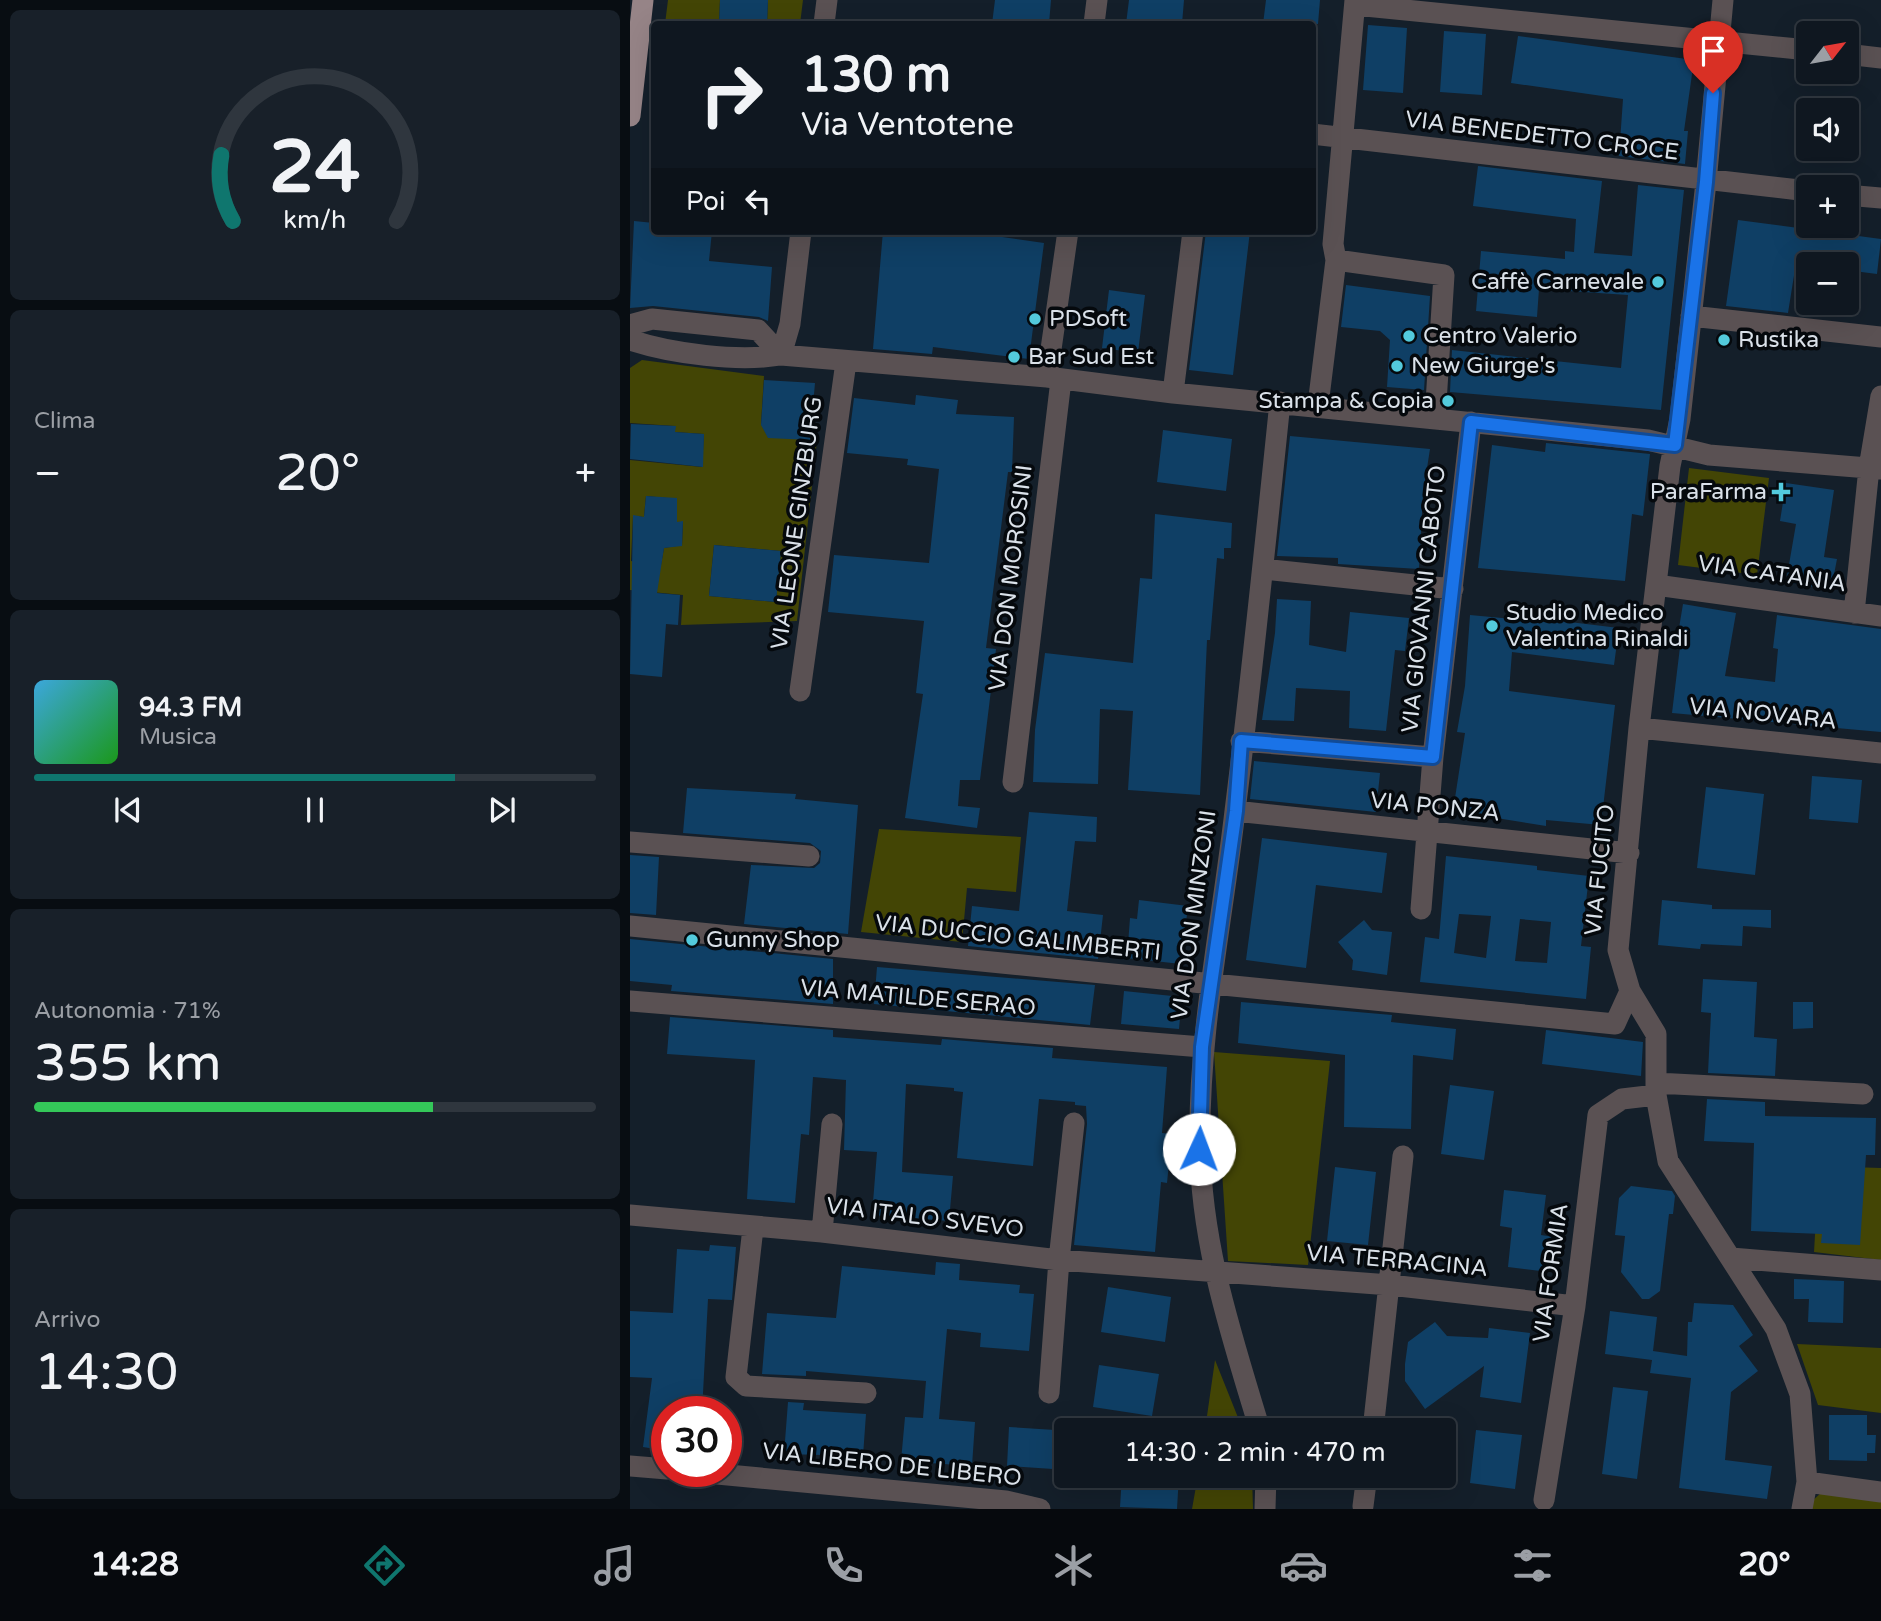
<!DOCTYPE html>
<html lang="it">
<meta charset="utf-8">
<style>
body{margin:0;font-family:"Varela Round",sans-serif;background:#182029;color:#f1f3f6;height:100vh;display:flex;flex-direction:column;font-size:26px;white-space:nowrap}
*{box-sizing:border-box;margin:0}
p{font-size:23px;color:#9b9fa5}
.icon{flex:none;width:38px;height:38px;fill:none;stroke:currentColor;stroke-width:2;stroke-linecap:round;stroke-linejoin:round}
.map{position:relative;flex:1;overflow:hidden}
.panel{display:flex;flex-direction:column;gap:10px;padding:10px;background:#080d12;width:630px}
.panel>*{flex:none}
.top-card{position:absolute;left:21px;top:21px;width:665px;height:214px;border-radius:7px;box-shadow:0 7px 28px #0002,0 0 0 2px #2f363e;background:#0f1720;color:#f1f3f6;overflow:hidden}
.needle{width:46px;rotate:59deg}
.buttons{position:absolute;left:1166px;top:21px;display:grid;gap:14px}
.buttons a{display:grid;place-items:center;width:63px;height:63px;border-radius:7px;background:#0f1720;box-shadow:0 7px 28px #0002,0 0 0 2px #2f363e;font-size:35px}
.speed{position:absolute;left:21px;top:1396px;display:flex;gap:14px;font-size:35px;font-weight:700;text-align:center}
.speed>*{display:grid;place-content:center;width:91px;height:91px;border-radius:50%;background:#0f1720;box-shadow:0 7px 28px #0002,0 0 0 2px #2f363e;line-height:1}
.speed .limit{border:10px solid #d22;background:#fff;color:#111}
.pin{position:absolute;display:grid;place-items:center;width:60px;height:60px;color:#fff;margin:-72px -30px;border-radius:50% 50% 50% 0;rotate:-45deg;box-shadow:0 0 7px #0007}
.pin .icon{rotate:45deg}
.me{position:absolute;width:77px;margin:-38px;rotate:2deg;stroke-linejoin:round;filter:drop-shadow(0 0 5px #0008)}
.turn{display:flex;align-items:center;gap:24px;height:147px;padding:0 35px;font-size:32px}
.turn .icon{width:91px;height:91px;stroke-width:2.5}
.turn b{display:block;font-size:49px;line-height:60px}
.then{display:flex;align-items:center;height:66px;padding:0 35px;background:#0003;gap:14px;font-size:26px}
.big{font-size:52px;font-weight:600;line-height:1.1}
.panel .tile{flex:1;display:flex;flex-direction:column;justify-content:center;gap:10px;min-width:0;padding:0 24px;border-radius:10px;background:#182029}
.panel .dial{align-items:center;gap:0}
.dial svg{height:182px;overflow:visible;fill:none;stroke:#2f363e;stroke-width:7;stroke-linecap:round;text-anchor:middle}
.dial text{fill:#f1f3f6;stroke:none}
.song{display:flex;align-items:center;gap:21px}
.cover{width:84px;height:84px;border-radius:10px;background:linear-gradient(135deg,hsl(200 70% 55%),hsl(120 70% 35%))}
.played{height:7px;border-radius:4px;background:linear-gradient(90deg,#0f766e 75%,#2f363e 75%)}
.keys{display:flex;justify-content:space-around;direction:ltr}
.heat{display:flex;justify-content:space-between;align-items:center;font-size:38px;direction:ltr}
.charge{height:10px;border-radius:5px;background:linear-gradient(90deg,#34c759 71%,#2f363e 0)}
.trip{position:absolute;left:424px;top:1418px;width:402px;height:70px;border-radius:7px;background:#0f1720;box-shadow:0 7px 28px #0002,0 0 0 2px #2f363e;font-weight:600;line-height:70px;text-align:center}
.tabs{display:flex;height:112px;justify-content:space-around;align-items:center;background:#06090d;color:#9b9fa5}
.tabs .icon{width:49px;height:49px}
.tabs .current{color:#0f766e}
.tabs b{font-size:32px;color:#f1f3f6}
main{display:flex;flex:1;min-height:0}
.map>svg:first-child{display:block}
</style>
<main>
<section class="panel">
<div class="tile dial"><svg viewBox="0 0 100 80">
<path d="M14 69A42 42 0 1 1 86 69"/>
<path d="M14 69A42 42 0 0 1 9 40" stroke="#0f766e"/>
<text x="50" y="56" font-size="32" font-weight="700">24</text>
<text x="50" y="72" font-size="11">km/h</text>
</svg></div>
<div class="tile"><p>Clima</p>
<div class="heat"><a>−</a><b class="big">20°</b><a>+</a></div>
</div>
<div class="tile">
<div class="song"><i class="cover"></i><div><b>94.3 FM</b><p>Musica</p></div></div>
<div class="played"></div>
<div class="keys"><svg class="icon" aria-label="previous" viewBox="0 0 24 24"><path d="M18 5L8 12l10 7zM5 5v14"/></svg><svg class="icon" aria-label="pause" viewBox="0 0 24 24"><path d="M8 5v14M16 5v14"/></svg><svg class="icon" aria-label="next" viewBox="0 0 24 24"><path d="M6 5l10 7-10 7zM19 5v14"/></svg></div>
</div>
<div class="tile"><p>Autonomia · 71%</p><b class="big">355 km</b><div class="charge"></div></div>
<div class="tile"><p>Arrivo</p><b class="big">14:30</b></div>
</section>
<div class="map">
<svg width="1251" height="1509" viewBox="0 0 1251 1509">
<rect width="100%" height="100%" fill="#141f2a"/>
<path fill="#434505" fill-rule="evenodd" d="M38,0H90L89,24H35Z
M138,0H173L170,24H137Z
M12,360L134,376L131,424L138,437L187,440L167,621L51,625L53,595L0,590V460L72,467L74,434L45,432V426L0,423V368ZM16,496L47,499V522H53L52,545L34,548L31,565L1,561L3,516L14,517ZM84,545L151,551L146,602L79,596Z
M1059,468L1139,478L1127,575L1048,565Z
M249,829L391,837L386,892L337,888L332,942L231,932Z
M584,1052L700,1061L678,1265L598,1261Z
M1189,1166L1251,1168V1260L1184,1252Z
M1167,1344L1251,1348V1413L1188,1405Z
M585,1360L613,1430H575Z
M568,1475H622L623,1509H562Z
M1192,1492L1251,1499V1509H1180L1181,1502Z"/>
<path fill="#0f3f65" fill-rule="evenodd" d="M90,0H138L137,24H89Z
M365,0H421L419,24H362Z
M499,0H554L552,24H496Z
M636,0H690L688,24H633Z
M738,25L777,28L773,93L733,90Z
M814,31L856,34L852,95L810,92Z
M888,36L1064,60L1054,131H1058L1055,164L989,156L993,99L881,83Z
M848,166L972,181L964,253L1002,256L1008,185L1054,190L1031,410L820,392L822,350L991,368L998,295L909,289L907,317L846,311L851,251L935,259V251L944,252L946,219L843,206Z
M1108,220L1251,239L1247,274L1216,270V264L1166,263L1158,313L1096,306Z
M4,221L24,223V231H82L79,261L142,267L138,321L129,317L23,306L0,308Z
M253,231H330L414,243L399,359L303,347L302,354L243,349Z
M576,231H620L603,375L559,370Z
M716,285L800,296L794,390L757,387L760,340L750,331L711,327Z
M479,290L515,295L508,353L472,348Z
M134,380L185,383L180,440L138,438L131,425Z
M286,395L328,400L326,414L384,417L382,472H378L356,648L366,649L350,780H330L328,806L350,808L347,828L275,818L293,694L286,693L294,621L198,612L204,555L299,563L309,469L277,465L278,459L217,453L224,398L285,405Z
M1,424L46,426L45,432L74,434L73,467L0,459Z
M533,430L602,439L596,491L527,482Z
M660,436L800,449L793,494L789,569L708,564V558L647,556Z
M916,443L1020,454L1013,516L1002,514L995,581L848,568L862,445L915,452Z
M1156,483L1204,490L1194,557L1207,559L1201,590L1156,582L1166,524L1150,521Z
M16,496L47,498V522L53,521L52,546L34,548L27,593L50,595L48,625L36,624L32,677L0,674L3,515L14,517Z
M525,514L602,523L601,548H594V559L587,558L580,640H577L570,795L498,790L503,711L470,709L468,784L403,782L405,730L415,653L503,663L510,578L522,579Z
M84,545L151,551L146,602L79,596Z
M647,599L681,601L679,645L716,652L720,612L779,618L775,651L765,650L756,731L719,728L720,691L666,688L664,721L632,720L645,633Z
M1053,604L1106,613L1095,676L1145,682L1148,649L1143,648L1147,615L1251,629V732L1042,713L1050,647L1046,646Z
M840,615L915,622V619L989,628L984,665L882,652L879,691L985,705L971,825L916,820V826L823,811L835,733L827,732L835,686Z
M624,761L750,773L746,812L620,799Z
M1182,776L1232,780L1228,823L1179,819Z
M1076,787L1134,794L1125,875L1067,868Z
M57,788L166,794L165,799L228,805L218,934L114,924L121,865L184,868L190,863L191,851L180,843L53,833Z
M399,812L467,817L466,842L445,841L437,911L473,915L468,959L338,946L342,906L389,911Z
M632,838L757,853L752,893L686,885L676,968L616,960Z
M0,855L29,857L26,915L0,913Z
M816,856L907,866V870L959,876L951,946L961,947L956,999L790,982L795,937L809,939ZM829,914L861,916L856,958L824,953ZM890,919L921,922L917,963L885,961Z
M509,900L558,906L551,964L497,958L500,918L507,919Z
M1032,900L1082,905V909L1141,910V928L1113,926L1112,946L1071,944L1070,949L1028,945Z
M734,920L742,930L762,932L757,975L722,970L723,960L708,942Z
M0,939L203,959V1004L41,991L42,985L0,981Z
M247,967L465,985L460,1025L244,1004Z
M1073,979L1127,982L1124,1037L1147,1039L1145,1076L1078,1073L1081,1013L1071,1012Z
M494,991L552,997L549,1029L491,1024Z
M611,1002L762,1015L761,1022L826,1029L823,1060L783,1055L781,1129L714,1127L715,1055L608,1043Z
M1163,1002H1183V1028L1163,1029Z
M40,1017L203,1030V1037L311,1045L312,1039L423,1048L422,1058L537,1067L532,1133L542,1134L537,1183L531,1182L525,1252L444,1245L457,1124L456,1106L445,1105V1102L409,1099L403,1166L327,1158L333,1092L324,1091V1088L276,1084L272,1172L323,1176L319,1221L242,1215L247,1152L214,1150L216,1080L183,1077L179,1135L171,1134L165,1203L117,1199L125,1060L37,1054Z
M916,1030L1013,1042L1011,1076L912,1064Z
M820,1085L864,1091L854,1160L811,1154Z
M1077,1099L1135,1102V1116L1246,1118L1245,1155H1236L1230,1245L1191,1243L1192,1234L1121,1231L1124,1143L1074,1141Z
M705,1167L746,1172L738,1245L697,1241Z
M1001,1186L1042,1191L1045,1196L1043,1214H1039L1030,1291L1019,1299H1012L991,1272L995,1236L985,1235L989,1198Z
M874,1190L916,1195L911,1235L924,1237L919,1272L878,1267L882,1228L870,1226Z
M80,1245L106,1247L102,1300L78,1299L72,1412H37V1451L13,1447L22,1378L0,1377V1311L43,1313L47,1249L79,1251Z
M306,1262L330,1264L329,1280L390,1285L389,1293L404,1294L399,1351L350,1347L351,1333L317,1329L309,1419L345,1422L342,1466L271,1461L275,1417L293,1418L296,1381L176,1371V1376L132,1374L137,1313L206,1318L212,1266L305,1275Z
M1164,1279L1214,1281L1213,1323L1178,1322L1179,1299H1164Z
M478,1287L541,1297L535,1342L471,1332Z
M1064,1303L1103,1305L1123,1335L1109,1346L1128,1371L1101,1392L1095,1460L1142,1466L1137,1499L1049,1488L1061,1378L1020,1373L1022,1360L975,1354L980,1311L1027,1317L1023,1351L1057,1356L1058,1322H1062Z
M805,1322L817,1336L858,1338L859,1328L900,1333L891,1403L850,1397L854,1366L795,1409L775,1381V1364L778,1342Z
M469,1365L529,1374L522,1416L463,1407Z
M983,1387L1018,1391L1007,1479L972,1474Z
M158,1402L174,1403L173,1410L236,1414L233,1456L154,1454Z
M1199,1415H1237V1435H1246L1245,1453H1237V1461L1199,1460Z
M379,1427L425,1430L423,1469L377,1466Z
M846,1430L892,1435L885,1489L840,1483Z
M492,1475H549L547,1509L490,1507Z"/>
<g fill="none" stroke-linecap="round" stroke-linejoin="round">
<path stroke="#5a5153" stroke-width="21" d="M1093,0L1076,182L1050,419L1040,466L1009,728L988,950L1000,991L1026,1034V1095L1038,1161L1146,1329L1170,1394L1177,1482L1172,1509
M725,5L1178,50
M194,24L197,0
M464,24L467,0
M1216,54L1251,58
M682,134L1178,191
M1216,195L1251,198
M706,260L814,275L805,419
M1061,316L1251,337
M0,325L22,319L128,330L151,355
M0,340C42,354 108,362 151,355L417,377L543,393L1018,440L1079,455L1251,469
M151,355L160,324L171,231
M417,377L438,231
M543,393L563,231
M688,405L706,260L703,244L725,0
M633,569L823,589
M1026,585L1251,616
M1224,613L1239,468L1251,396
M170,691L216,362
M1009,728L1251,753
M611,741L803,757
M383,782L431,380
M605,811L999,853
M0,842L179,856
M791,909L803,757L841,422
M0,926L985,1024L1000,991
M0,1001L572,1047
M1026,1083L1233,1094
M0,1215L192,1232L429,1260L760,1285L945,1306
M123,1228L106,1377L116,1386L236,1393
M192,1232L202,1124
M1101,1258L1251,1270
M419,1393L429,1260L444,1123
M630,1430C602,1337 571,1245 570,1147C568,1033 592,924 605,811C622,675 636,538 650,402
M743,1430L773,1156
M0,1466L37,1469
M66,1472L376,1501L410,1509
M1177,1482L1251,1492
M914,1500L945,1306L968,1115L992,1099L1026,1095
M733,1506L737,1475
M635,1509L636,1475"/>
<path stroke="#968487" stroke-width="21" d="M0,116L13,0"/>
</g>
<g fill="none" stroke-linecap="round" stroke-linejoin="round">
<g stroke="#114b97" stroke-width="18">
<path id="route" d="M569,1149L572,1047L606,811L611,741L803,757L841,422L1045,445L1076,182L1083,93"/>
</g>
<use href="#route" stroke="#1a73e8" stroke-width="12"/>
</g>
<g fill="#53cadc" stroke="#05090d" stroke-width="2.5">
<circle cx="1028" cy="282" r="7"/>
<circle cx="405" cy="319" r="7"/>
<circle cx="779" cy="336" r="7"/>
<circle cx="1094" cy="340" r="7"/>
<circle cx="384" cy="357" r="7"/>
<circle cx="767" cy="366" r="7"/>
<circle cx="818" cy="401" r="7"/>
<path d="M1147.5 481.5h7v7h7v7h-7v7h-7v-7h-7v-7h7z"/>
<circle cx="862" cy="626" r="7"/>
<circle cx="62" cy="940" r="7"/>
</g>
<g text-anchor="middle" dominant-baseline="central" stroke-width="7" stroke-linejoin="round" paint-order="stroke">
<g font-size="23" fill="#dae1e9" stroke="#05090d">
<text transform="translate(912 136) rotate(7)">VIA BENEDETTO CROCE</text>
<text transform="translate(167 523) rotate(-82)">VIA LEONE GINZBURG</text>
<text transform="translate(1142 574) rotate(8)">VIA CATANIA</text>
<text transform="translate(381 578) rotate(-83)">VIA DON MOROSINI</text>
<text transform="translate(794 599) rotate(-84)">VIA GIOVANNI CABOTO</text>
<text transform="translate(1133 714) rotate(6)">VIA NOVARA</text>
<text transform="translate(805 807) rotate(6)">VIA PONZA</text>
<text transform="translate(970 870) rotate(-84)">VIA FUCITO</text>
<text transform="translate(564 915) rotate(-82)">VIA DON MINZONI</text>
<text transform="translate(388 938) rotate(6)">VIA DUCCIO GALIMBERTI</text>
<text transform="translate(288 998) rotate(5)">VIA MATILDE SERAO</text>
<text transform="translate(295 1218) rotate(7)">VIA ITALO SVEVO</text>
<text transform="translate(767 1261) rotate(5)">VIA TERRACINA</text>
<text transform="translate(921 1273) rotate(-82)">VIA FORMIA</text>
<text transform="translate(262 1465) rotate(6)">VIA LIBERO DE LIBERO</text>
</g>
<g font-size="23" fill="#dae1e9" stroke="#05090d" text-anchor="start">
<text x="1014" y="282" text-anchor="end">Caffè Carnevale</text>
<text x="419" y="319">PDSoft</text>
<text x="793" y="336">Centro Valerio</text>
<text x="1108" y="340">Rustika</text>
<text x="398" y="357">Bar Sud Est</text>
<text x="781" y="366">New Giurge's</text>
<text x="804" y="401" text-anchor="end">Stampa &amp; Copia</text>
<text x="1137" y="492" text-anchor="end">ParaFarma</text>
<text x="876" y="613">Studio Medico<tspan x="876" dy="26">Valentina Rinaldi</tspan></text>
<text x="76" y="940">Gunny Shop</text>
</g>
</g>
</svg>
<div class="buttons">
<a><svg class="needle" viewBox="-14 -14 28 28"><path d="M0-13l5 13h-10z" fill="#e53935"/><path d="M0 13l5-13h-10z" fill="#9b9fa5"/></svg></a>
<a><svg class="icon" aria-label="sound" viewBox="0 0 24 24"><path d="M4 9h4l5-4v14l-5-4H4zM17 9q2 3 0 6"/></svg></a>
<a>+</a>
<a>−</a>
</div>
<div class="speed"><div class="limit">30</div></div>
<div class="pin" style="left:1083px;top:93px;background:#d93025"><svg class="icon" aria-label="arrive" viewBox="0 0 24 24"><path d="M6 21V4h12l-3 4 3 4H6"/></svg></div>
<svg class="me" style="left:569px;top:1149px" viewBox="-20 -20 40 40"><circle r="19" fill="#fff"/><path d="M0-13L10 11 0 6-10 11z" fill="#1a73e8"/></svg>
<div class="trip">14:30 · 2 min · 470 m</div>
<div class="top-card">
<div class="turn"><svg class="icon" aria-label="right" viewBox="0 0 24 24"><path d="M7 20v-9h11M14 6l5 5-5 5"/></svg><div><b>130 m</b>Via Ventotene</div></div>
<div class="then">Poi<svg class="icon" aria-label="left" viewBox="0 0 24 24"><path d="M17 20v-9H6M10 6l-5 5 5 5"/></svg></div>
</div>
</div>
</main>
<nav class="tabs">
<b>14:28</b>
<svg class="icon current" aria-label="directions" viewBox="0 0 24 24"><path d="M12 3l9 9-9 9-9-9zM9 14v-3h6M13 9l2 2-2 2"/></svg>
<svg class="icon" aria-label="music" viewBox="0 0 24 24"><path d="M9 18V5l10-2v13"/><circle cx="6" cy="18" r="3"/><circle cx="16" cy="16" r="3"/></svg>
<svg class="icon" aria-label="phone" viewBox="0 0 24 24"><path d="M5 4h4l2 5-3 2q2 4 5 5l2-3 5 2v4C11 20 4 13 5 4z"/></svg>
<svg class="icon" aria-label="climate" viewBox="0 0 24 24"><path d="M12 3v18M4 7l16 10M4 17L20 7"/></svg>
<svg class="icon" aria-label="car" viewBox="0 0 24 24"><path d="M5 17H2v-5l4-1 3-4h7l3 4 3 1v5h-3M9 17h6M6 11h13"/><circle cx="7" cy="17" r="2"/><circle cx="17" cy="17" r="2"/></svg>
<svg class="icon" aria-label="filters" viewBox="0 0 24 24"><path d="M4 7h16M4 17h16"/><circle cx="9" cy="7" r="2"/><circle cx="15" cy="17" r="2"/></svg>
<b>20°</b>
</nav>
